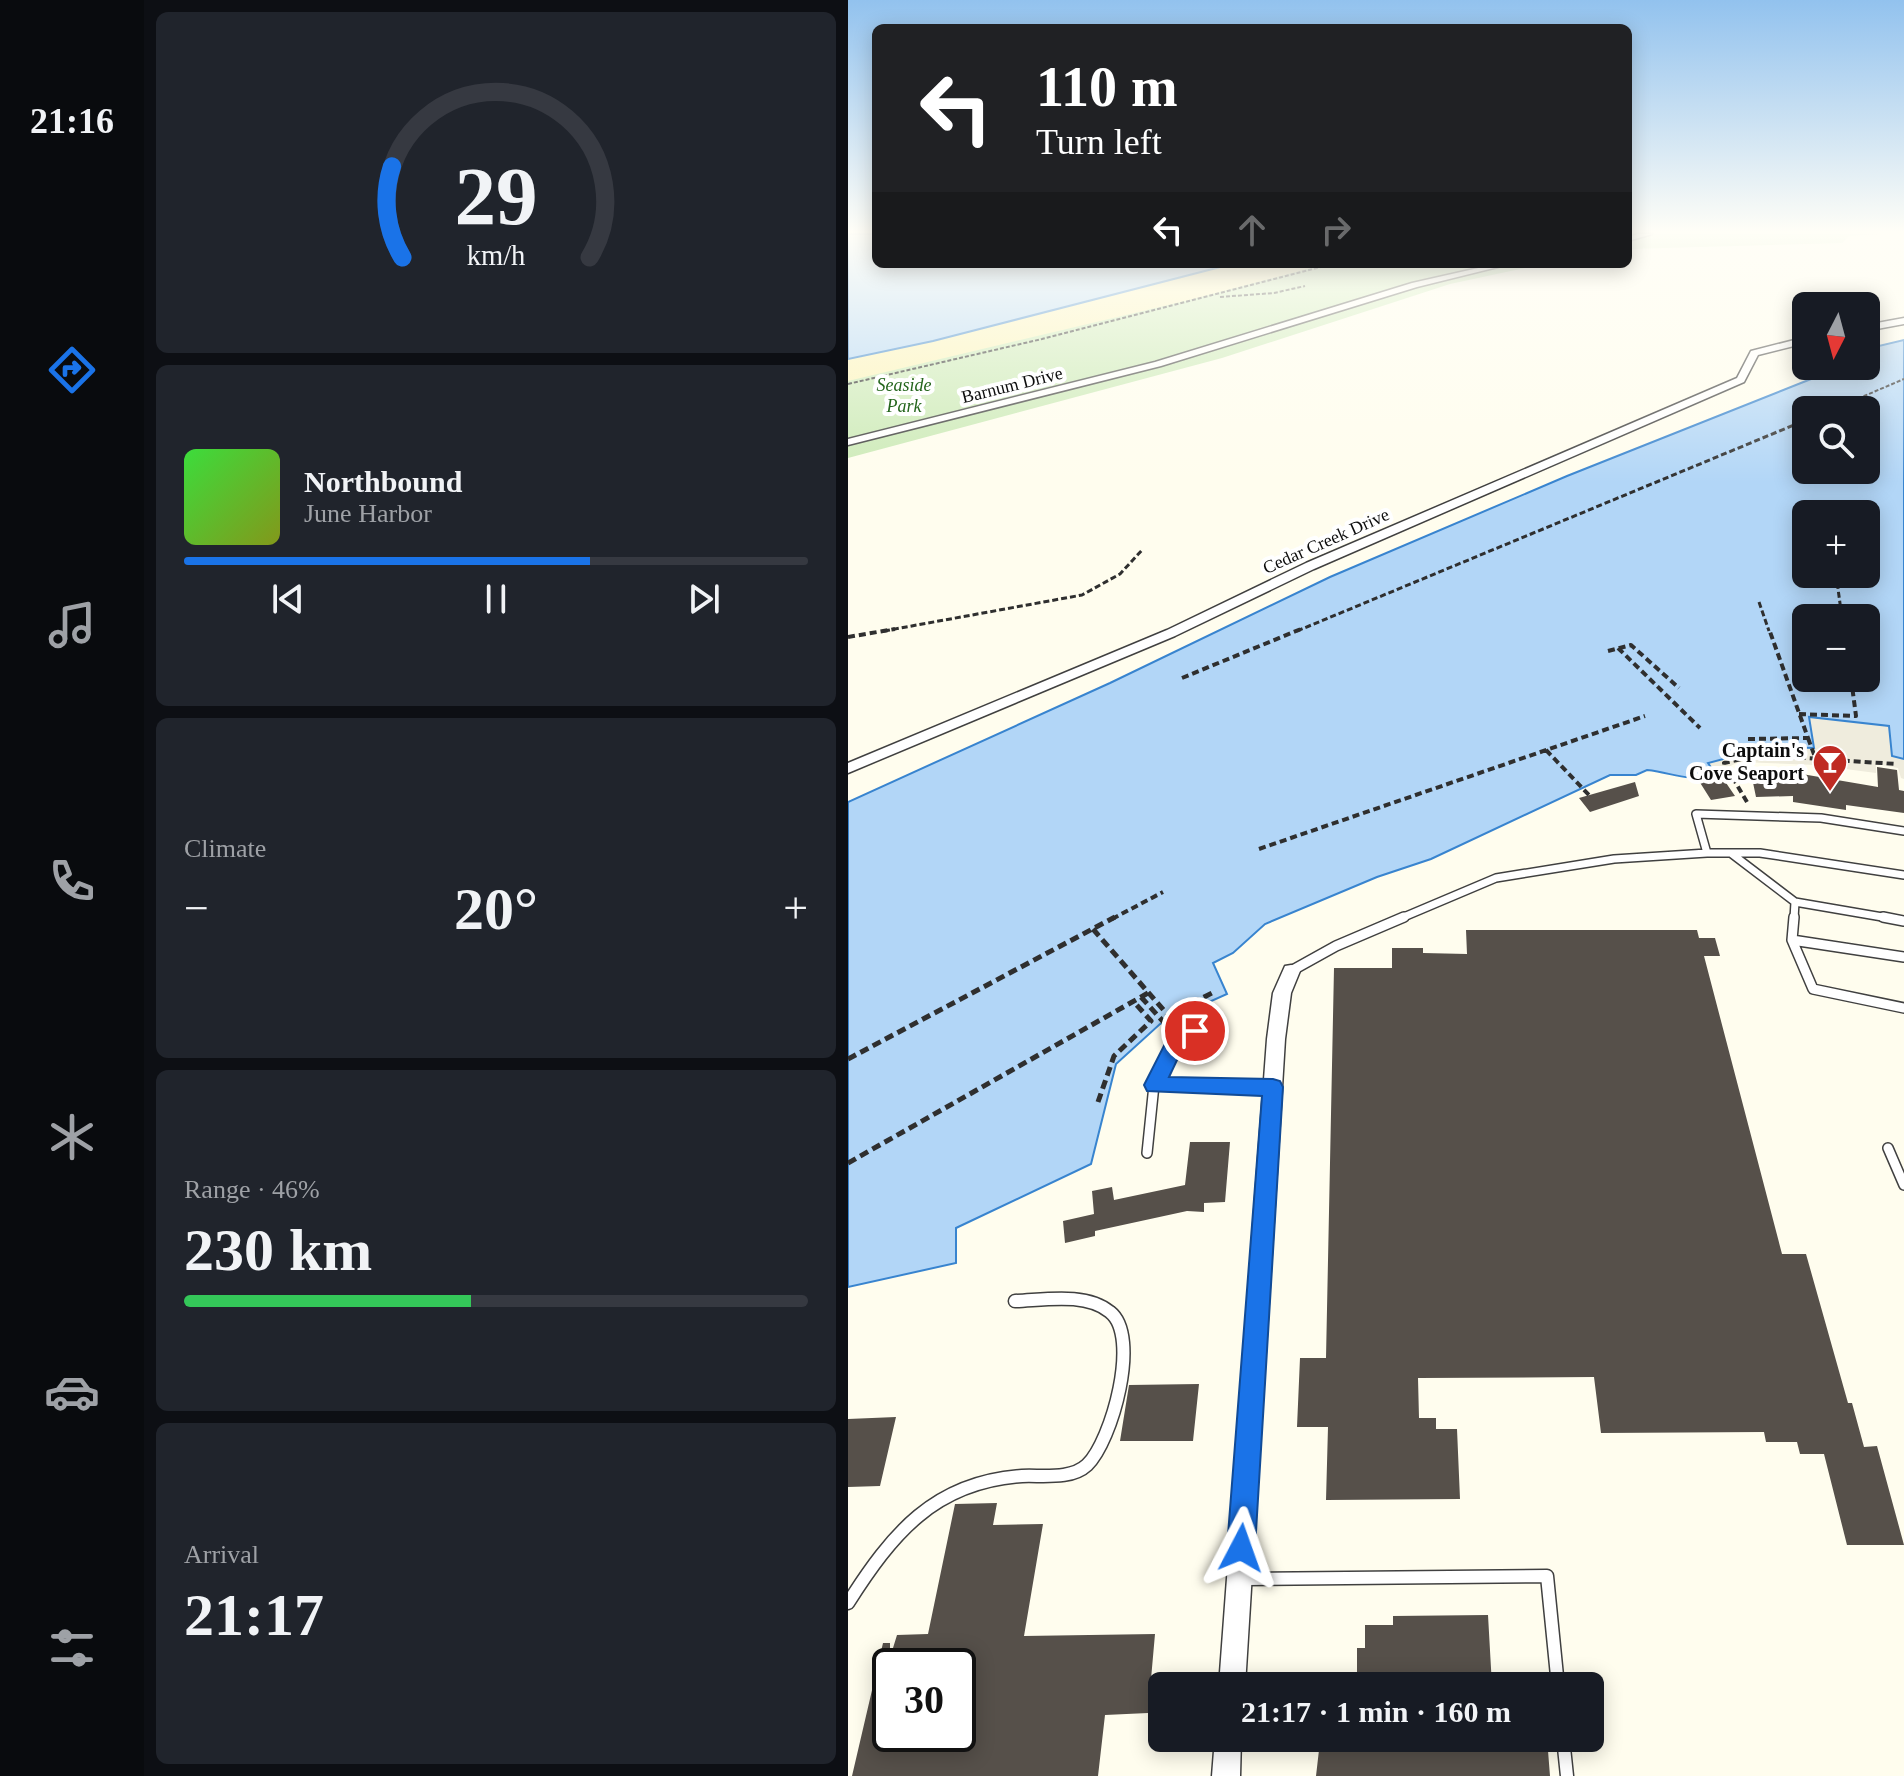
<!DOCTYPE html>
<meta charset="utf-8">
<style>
body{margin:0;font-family:Georgia,serif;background:#20242c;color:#f1f3f6;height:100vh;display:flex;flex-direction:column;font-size:30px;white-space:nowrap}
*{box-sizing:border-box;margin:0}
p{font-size:26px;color:#9ea1a6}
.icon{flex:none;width:44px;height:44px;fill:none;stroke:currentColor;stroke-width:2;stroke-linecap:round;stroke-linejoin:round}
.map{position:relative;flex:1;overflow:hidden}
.sheet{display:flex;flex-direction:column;gap:12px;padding:12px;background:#0d0f14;width:704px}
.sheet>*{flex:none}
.hud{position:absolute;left:24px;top:24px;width:760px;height:244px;border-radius:12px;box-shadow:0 4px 20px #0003;background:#202124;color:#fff;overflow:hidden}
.needle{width:52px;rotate:186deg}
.tools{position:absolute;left:944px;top:292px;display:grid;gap:16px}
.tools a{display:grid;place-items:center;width:88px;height:88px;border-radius:12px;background:#171b24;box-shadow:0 4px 20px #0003;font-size:40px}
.speed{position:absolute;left:24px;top:1648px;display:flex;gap:16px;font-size:40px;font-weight:700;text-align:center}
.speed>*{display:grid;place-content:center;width:104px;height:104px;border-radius:50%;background:#171b24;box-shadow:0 4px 20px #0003;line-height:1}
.speed .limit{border:4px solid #111;border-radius:12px;background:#fff;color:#111}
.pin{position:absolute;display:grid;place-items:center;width:68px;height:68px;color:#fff;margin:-34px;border:4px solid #fff;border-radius:50%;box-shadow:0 2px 8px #0007}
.me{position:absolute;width:88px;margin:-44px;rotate:4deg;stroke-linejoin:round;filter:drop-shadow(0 0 6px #0008)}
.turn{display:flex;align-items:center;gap:28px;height:168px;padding:0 32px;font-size:36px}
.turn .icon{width:104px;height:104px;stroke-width:2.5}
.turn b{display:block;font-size:56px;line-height:68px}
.lanes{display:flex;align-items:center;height:76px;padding:0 32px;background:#0003;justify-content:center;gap:40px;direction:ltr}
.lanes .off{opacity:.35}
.big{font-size:60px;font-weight:700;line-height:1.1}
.sheet .tile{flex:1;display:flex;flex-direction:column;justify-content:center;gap:12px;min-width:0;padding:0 28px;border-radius:12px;background:#20242c}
.sheet .dial{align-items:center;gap:0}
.dial svg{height:208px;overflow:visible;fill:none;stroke:#363941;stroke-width:7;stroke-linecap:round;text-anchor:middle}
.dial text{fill:#f1f3f6;stroke:none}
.song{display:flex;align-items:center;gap:24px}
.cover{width:96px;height:96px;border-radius:12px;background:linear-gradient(135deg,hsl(120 70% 55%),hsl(70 70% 35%))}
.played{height:8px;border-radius:4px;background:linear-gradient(90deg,#1a73e8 65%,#363941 65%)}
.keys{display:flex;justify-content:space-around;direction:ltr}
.heat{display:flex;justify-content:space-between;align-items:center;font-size:44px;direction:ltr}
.charge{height:12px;border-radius:6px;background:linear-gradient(90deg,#34c759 46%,#363941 0)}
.trip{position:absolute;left:300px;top:1672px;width:456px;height:80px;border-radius:12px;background:#171b24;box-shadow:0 4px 20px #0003;font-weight:700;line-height:80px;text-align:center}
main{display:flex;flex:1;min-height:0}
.tabs{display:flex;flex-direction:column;width:144px;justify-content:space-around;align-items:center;background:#090b0e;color:#9ea1a6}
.tabs .icon{width:56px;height:56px}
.tabs .on{color:#1a73e8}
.tabs b{font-size:36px;color:#f1f3f6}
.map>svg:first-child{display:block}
</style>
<main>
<nav class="tabs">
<b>21:16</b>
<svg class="icon on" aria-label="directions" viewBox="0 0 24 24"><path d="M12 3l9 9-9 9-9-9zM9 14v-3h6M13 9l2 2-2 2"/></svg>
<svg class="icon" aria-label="music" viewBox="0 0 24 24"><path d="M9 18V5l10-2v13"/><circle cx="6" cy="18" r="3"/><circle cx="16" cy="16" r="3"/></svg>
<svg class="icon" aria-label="phone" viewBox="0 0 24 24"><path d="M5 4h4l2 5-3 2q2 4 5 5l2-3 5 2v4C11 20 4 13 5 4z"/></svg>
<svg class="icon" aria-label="climate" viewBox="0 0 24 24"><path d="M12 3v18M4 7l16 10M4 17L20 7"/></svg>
<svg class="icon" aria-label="car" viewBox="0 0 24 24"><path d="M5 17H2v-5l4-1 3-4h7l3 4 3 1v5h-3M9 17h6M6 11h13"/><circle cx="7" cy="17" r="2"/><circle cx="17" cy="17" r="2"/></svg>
<svg class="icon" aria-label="filters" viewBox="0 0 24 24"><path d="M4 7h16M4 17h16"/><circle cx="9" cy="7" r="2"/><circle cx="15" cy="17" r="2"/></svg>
</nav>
<section class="sheet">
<div class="tile dial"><svg viewBox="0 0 100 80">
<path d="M14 69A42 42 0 1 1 86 69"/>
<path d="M14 69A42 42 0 0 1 10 34" stroke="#1a73e8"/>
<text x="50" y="56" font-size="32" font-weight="700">29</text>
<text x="50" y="72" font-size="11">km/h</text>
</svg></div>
<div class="tile">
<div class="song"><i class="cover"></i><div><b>Northbound</b><p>June Harbor</p></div></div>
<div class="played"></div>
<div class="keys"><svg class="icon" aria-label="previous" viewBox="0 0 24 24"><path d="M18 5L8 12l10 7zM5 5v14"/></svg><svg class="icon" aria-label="pause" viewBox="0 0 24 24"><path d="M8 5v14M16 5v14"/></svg><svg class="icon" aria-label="next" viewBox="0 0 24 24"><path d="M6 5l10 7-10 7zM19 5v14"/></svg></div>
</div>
<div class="tile"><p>Climate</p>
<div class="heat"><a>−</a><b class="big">20°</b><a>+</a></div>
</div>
<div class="tile"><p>Range · 46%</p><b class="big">230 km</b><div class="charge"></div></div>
<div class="tile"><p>Arrival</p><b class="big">21:17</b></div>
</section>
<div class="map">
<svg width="1056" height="1776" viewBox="0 0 1056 1776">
<rect width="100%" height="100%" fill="#fffdee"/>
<path fill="#cceab7" d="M780,234H1035L1001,236L994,243L780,249Z
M384,264H696L602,284L374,358L0,458V359L85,341Z"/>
<path fill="#fbf3b9" d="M384,264H478L341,300L0,381V359L85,341Z"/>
<path fill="#efecdd" d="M960,717L1041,726L1044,756L1056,759V779L1053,778L1050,768L1028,764V773L967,765L891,762L867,773L859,763L883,757L902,746L965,748Z"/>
<path fill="#b2d6f7" stroke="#3884cf" stroke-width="2" fill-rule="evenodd" d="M0,234H28V264H384L85,341L0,359Z
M1056,340V759L1044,756L1041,726L961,717L966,748L902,746L883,757L860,763L867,773C836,783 828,773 799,770L788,775H762L583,859L529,877L417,924L385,953L365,963L379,994L312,1024L268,1064L243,1164L108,1228V1263L0,1287V802L262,683L482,577L719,476L968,377L984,366H1018V349ZM958,410H1018V470H958ZM958,514H1018V574H958ZM958,618H1018V678H958Z"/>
<path fill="#56504a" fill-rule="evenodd" d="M1029,767L1049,770L1051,790L1056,791V813L998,805V810L945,802V796L908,797L903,773H948L1030,787Z
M874,777L887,796L863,800L851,781Z
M787,782L791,796L742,812L731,798Z
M618,930H849L851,938H867L872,956H856L934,1254H958L1000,1403H1004L1016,1447L1029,1446L1056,1545H999L976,1454H952L949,1442H918L916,1432L753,1433L746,1377L570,1378L571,1418H588V1429H609L612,1499L478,1500L480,1427H449L452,1358H478L486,968H544V948H575V953L619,954Z
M342,1142H382L377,1202L356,1203V1212L339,1211L247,1231V1236L217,1243L215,1221L246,1214L244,1191L264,1187L266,1200L337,1185Z
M351,1384L345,1441H272L281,1385Z
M48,1417L32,1486L0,1487V1419Z
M149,1503L145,1525L195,1524L176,1636L307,1634L300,1713L257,1715L250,1776H4L35,1643H42V1648H45L49,1635L80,1634L107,1504ZM42,1666H110V1734H42Z
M640,1615L644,1686H509V1648H517V1625H545V1616Z
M509,1738H699L702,1776H468L471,1750L509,1751Z"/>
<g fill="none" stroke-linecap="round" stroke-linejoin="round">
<g stroke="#404040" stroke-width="10">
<path id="service-far2" d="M859,853H912L1056,875
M884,854L947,902
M551,919L648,878L766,859L859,853L848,814L973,818L1056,831
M946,919L947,902L1046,919"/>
</g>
<g stroke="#404040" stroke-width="12">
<path id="service-far1" d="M946,917L944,940L965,989L1056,1008
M1035,917L1056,921
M944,940L1056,957
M443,971L488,946L556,917
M306,1085L424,1087
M1040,1148L1056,1185
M299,1153L306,1085L330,1037L363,1024"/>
</g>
<g stroke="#404040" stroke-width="15">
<path id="service" d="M396,1579L699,1576L710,1686
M0,1603C44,1534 86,1482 174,1476C194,1475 223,1480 239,1465C264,1441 293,1336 262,1312C238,1292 196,1300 167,1301
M715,1738L719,1776"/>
</g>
<g stroke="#404040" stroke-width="3">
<path id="minor" d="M790,234H804L780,241V237Z
M648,264H662L569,287L313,366L0,445V439L307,362L564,283Z
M1056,318V324L1018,331V325Z
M958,337V343L910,355L896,382L466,569L327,636L0,773V763L319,630L458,563L889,378L903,351Z
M443,965L449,966L452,971L443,993L437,1039L397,1686H371L419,1039L425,993L437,966Z
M367,1738H393L392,1776H364Z"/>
</g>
<path stroke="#2f2f2f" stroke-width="2" stroke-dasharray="4 2" stroke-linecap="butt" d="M372,297L426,293L457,286
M0,384L194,339L484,264
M988,408L1056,379"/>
<path stroke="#2f2f2f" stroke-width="3" stroke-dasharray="6 3" stroke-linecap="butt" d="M982,410L992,406
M988,574L994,618
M911,602L921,631
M36,631L234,595L272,574L295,549
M449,631L958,420"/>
<path stroke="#2f2f2f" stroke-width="4" stroke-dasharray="7 4" stroke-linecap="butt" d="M0,637L47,629
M770,648L852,728
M760,651L783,645L831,688
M334,678L453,629
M951,714L1008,716L1003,678
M960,738L967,757
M900,739L960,738L921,629
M698,750L741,795
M899,802L876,763L912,755L1048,764
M411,849L797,716
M264,919L315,892"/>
<path stroke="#2f2f2f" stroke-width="5" stroke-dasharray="9 5" stroke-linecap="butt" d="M245,929L320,1015L366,992
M293,997L321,1028
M0,1059L267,917
M250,1102L266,1056L303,1021L286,1002
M0,1163L300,993"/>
<use href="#service-far2" stroke="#fff" stroke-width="7"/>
<use href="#service-far1" stroke="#fff" stroke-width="9"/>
<use href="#service" stroke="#fff" stroke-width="12"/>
<use href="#minor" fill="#fff" fill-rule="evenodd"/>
</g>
<linearGradient id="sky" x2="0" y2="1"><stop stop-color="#92c2ee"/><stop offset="0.48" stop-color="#fffef7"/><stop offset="1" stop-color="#fffef7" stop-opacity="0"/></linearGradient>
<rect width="1056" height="483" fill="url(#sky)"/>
<path fill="#1a73e8" stroke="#114b97" stroke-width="2" d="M347,1023L354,1025L357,1031L354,1037L337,1043L321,1077L425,1079L432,1081L435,1087L407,1548L403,1558L393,1562L384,1558L379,1548L414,1096L299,1091L296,1085L323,1032Z"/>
<defs>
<g id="bar-pin" transform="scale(1.8)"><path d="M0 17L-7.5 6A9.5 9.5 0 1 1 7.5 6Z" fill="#bf2b23" stroke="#fff"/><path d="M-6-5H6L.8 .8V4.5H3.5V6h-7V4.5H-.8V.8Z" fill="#fff"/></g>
</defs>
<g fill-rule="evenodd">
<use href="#bar-pin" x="982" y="762"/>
</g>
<g text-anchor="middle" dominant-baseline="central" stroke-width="8" stroke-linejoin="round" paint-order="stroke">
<g font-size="18" font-style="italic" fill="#25661d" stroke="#fff">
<text x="56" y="385">Seaside<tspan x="56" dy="21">Park</tspan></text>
</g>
<g font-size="18" fill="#0d0d0d" stroke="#fff">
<text transform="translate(164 385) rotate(-14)">Barnum Drive</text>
<text transform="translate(478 541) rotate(-24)">Cedar Creek Drive</text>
</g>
<g font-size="20" font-weight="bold" fill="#0d0d0d" stroke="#fff" text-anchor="end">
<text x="956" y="750">Captain's<tspan x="956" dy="23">Cove Seaport</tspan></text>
</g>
</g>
</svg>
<div class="tools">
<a><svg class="needle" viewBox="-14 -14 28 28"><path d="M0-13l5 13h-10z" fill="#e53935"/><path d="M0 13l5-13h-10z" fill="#9ea1a6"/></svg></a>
<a><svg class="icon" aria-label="search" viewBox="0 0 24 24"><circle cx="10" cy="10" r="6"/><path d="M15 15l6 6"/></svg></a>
<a>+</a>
<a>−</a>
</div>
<div class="speed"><div class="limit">30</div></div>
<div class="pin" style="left:347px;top:1031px;background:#d93025"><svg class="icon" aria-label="arrive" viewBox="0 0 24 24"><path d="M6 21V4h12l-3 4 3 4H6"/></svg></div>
<svg class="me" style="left:393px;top:1548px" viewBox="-20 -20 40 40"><path d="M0-17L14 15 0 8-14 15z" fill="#1a73e8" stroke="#fff" stroke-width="4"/></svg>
<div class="trip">21:17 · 1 min · 160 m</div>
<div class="hud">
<div class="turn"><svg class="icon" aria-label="left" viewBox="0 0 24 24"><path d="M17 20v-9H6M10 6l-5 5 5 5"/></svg><div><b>110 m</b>Turn left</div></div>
<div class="lanes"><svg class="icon" aria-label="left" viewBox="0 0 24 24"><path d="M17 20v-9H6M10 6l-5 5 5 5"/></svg><svg class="icon off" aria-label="ahead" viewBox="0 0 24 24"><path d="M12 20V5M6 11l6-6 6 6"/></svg><svg class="icon off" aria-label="right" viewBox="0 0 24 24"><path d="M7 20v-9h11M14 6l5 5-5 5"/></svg></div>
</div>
</div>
</main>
